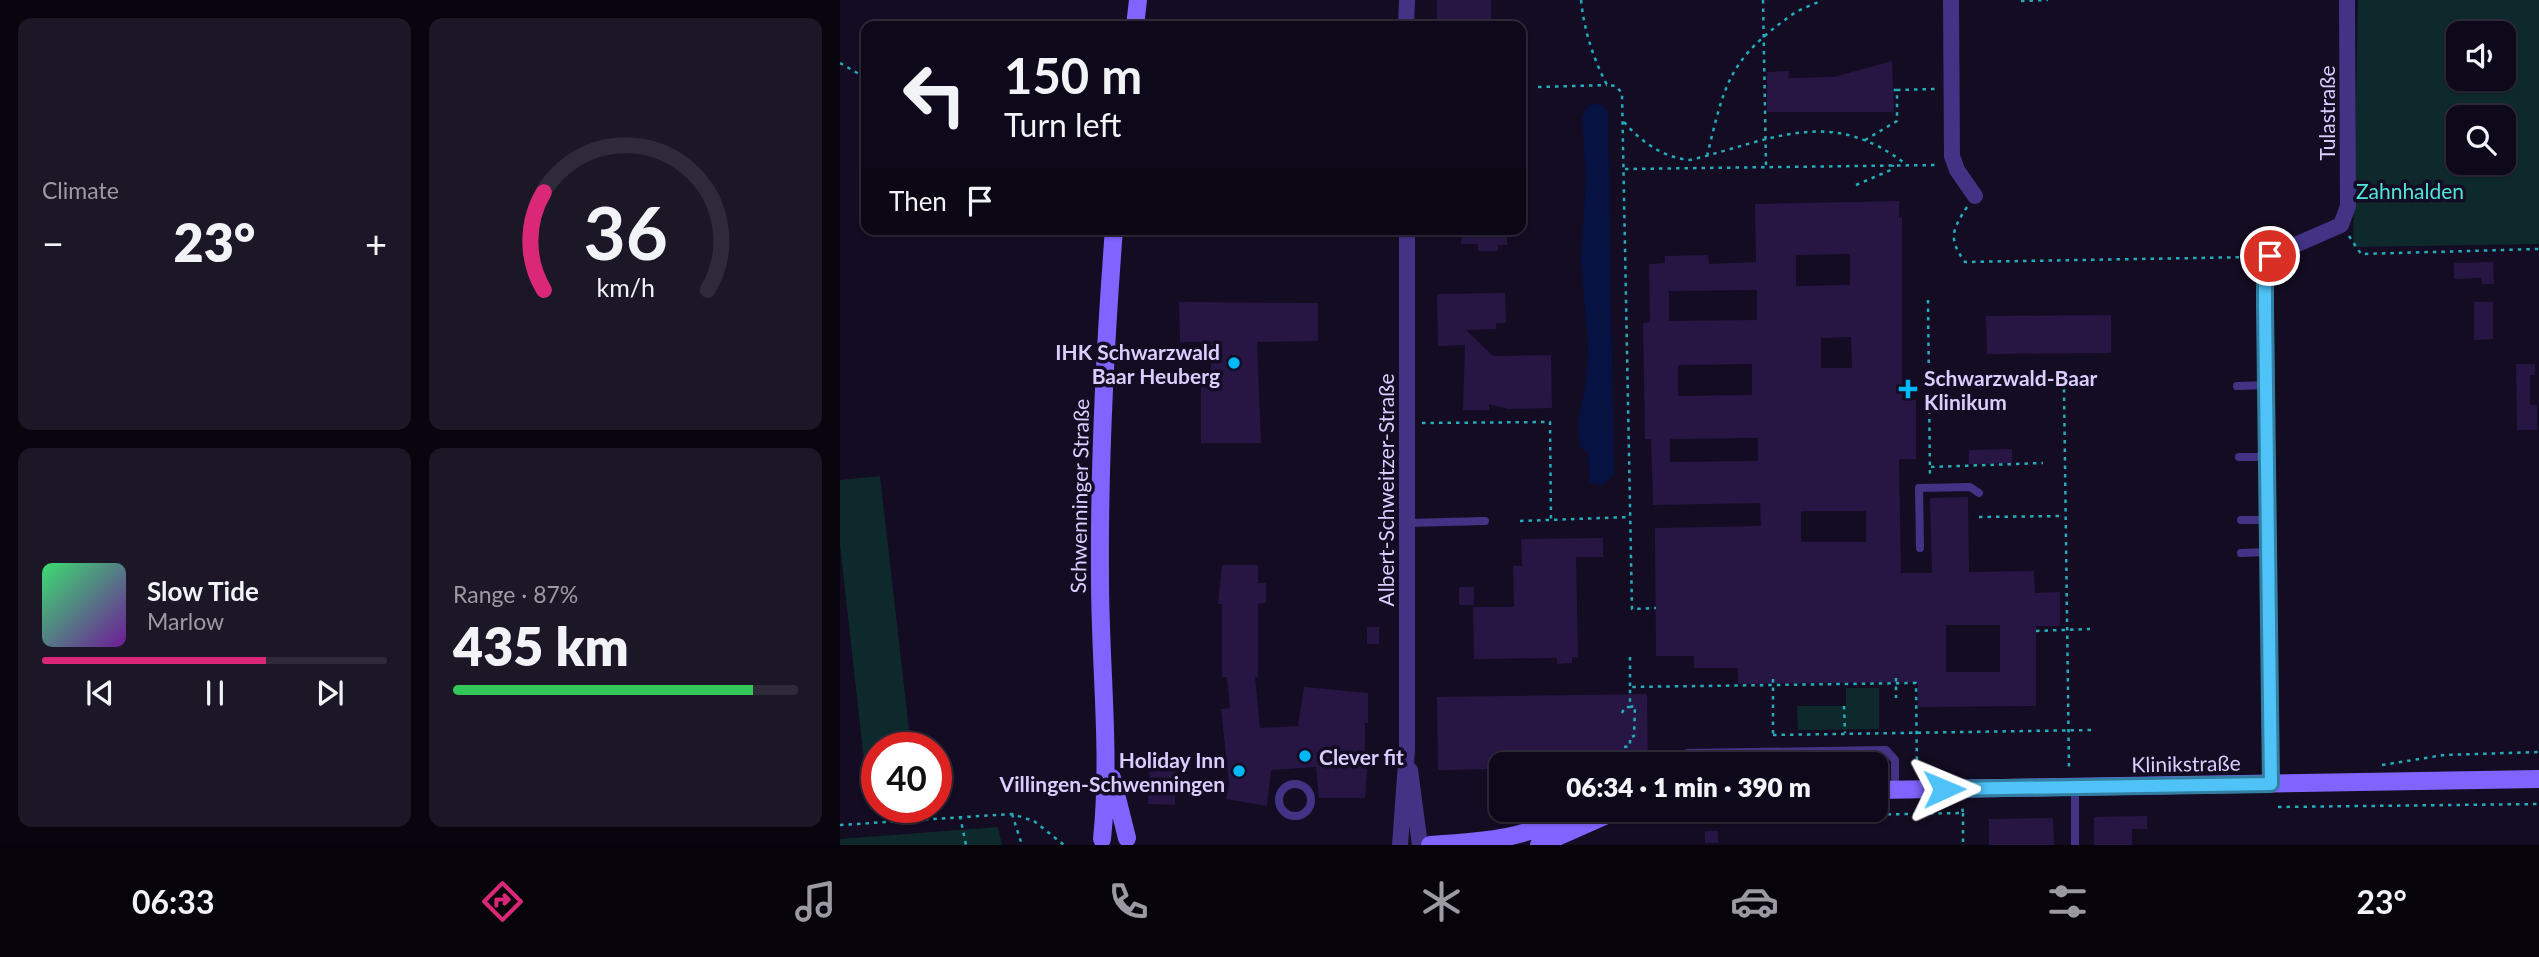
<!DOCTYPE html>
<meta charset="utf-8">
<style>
body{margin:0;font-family:Lato,sans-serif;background:#1c1727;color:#f1f3f6;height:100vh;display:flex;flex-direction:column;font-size:26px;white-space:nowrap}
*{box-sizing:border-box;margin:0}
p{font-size:23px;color:#9b9aa2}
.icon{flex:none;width:38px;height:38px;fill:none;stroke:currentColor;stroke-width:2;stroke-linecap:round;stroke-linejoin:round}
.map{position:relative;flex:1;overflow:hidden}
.panel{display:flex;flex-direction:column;gap:18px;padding:18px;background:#08050e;width:840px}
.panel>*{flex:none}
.top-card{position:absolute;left:21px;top:21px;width:665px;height:214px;border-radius:14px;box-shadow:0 2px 5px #0004,0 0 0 2px #2e2a39;background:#0e091a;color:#f1f3f6;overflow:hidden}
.buttons{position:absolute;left:1606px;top:21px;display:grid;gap:14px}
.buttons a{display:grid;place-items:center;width:70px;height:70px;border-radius:14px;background:#0e091a;box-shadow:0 2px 5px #0004,0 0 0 2px #2e2a39;font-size:35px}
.speed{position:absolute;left:21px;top:732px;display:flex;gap:14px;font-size:35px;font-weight:700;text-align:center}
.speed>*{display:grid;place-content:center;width:91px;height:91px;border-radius:50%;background:#0e091a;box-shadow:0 2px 5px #0004,0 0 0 2px #2e2a39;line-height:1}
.speed .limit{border:10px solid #d22;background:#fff;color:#111}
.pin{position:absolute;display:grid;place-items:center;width:60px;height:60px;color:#fff;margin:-30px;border:4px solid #fff;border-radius:50%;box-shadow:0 2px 7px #0007}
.me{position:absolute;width:77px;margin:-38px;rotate:89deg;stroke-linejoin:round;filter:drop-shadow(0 0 5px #0008)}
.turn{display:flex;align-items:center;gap:24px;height:147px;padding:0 28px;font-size:32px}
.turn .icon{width:91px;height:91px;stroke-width:2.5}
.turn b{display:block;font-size:49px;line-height:60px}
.then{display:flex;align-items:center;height:66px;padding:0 28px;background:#0003;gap:14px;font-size:26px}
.big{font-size:52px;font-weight:800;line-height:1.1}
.panel .widget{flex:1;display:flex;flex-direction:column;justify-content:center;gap:10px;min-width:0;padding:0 24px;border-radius:14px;background:#1c1727}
.panel .dial{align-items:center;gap:0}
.dial svg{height:182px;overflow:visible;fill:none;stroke:#2e2a39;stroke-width:7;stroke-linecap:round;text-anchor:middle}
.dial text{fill:#f1f3f6;stroke:none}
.song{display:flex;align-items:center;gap:21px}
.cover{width:84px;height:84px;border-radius:10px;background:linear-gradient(135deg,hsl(140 70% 55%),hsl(280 70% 35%))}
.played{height:7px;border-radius:4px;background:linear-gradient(90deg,#db2777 65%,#2e2a39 65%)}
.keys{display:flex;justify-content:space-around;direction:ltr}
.heat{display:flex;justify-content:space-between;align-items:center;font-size:38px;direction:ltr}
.charge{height:10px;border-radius:5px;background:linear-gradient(90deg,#34c759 87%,#2e2a39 0)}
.panel .tiles{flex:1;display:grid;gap:18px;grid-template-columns:repeat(2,1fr)}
.trip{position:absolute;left:649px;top:752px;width:399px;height:70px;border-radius:14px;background:#0e091a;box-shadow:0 2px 5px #0004,0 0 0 2px #2e2a39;font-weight:800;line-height:70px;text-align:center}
.dock{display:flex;height:112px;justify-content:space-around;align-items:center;background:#06040a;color:#9b9aa2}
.dock .icon{width:49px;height:49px}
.dock .current{color:#db2777}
.dock b{font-size:32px;color:#f1f3f6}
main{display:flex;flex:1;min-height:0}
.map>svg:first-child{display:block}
</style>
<main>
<section class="panel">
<div class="tiles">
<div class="widget"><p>Climate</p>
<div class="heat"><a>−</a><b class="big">23°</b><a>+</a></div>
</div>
<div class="widget dial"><svg viewBox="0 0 100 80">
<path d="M14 69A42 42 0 1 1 86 69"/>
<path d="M14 69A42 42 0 0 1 14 26" stroke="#db2777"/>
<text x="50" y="56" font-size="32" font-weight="700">36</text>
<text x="50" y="72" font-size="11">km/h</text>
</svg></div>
<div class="widget">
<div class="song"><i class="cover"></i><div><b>Slow Tide</b><p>Marlow</p></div></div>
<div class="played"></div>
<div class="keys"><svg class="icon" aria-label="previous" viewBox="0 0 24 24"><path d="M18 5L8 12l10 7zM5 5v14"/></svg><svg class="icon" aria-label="pause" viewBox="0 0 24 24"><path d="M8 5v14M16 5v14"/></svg><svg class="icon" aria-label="next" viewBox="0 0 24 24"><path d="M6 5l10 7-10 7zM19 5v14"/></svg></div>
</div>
<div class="widget"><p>Range · 87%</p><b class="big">435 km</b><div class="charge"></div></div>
</div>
</section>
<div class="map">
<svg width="1699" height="845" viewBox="0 0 1699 845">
<rect width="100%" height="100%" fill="#130c22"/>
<path fill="#0e292c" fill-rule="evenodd" d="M1518,0H1699V244L1513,247ZM1619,33H1664V79H1619ZM1619,117H1664V163H1619Z
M40,476L71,747H37V804L29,805L0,545V480Z
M1006,688H1039V729L958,730L957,706H1006Z
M158,827L162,845H0V839Z"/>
<path fill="#061241" d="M757,104L764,106L768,112L774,474L763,485L749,483L748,453L740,446L738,421L746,383L748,348L741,259L746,178L742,117L749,105Z"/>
<path fill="#271644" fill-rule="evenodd" d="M597,0H651V26H597Z
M1052,61L1054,112H927V72L949,71L948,78L994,77Z
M1059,201V218L1062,217V400H1076V459H1059L1061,573H1092L1090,498L1128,497L1129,572L1194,571L1195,593L1220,592V626H1196V706L1078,707V682L898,684V668H854V656H816L815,528L921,526L920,503L813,505L811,439H805L803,323L810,322L809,264L825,263V256L868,255L869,264L916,262L915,204ZM1010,254V285L956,286V255ZM917,290V320L829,321V291ZM1011,337L1012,368H981V338ZM912,364V395L838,396V365ZM918,438V461L830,462V439ZM961,511H1026V542H961ZM1106,625H1160V672H1106Z
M622,229H667V245H658V251H638V244H621Z
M1653,262L1654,284H1642L1641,278L1614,279V263Z
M665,293L666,323H656V329L626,330L653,356L711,355L712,408L668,409L649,404V410H623L625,345L598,346L597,294Z
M339,302L478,303V341L417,342L421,443H361V383H371V342H340Z
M1634,302H1653V339L1634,340Z
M1271,315V353L1147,354L1146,316Z
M1676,364H1695V375H1690V405H1697V430H1677Z
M1172,449V463L1129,464V450Z
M763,538V557H736L738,658L732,657V663L717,664V658L634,659L633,607H674L673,566H682L681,539Z
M382,565H418V583H426V603L418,604V677H415L420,728L458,726L464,687L528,693V723H525V759H528L525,798H479L476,767L431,770L427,806L386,799L389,783L381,709L390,708L387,677H382V604H378Z
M619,587H634V605H619Z
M527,627H539V644H527Z
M807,694L808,765H662V769L598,770L597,697Z
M310,759L336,761L335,805L308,804Z
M1307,816V829H1292V845H1254V817Z
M1213,818L1214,845H1149V819Z
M865,831H878V843H865Z"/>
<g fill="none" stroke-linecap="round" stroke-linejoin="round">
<path stroke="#25acbb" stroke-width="2.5" stroke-dasharray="3.5 5" stroke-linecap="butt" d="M741,0C744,30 753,58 767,85L776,86L782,93L792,609L816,608
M923,0L926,165
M1181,1L1208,0
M0,63L26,78
M698,87L767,85
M1057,90L1095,89
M784,122C801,142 824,158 850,160C933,140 990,105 1067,165
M1025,140L1057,121V90H1053
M867,156C885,83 888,60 953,14C962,8 973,5 982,0
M785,169L1097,165
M1016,185L1053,169V165
M1127,207C1112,230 1108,239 1125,262L1413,257
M243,229L256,239
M1509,236L1521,254L1699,249
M1088,300L1090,477
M1224,389L1229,768
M582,423L710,422L711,520
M1091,467L1203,463
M1139,517L1224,516
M680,521L790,517
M1196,631L1250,629
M790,657V686
M1056,678V698
M933,679V736
M1004,706L1005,733
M782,713L785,707H790V687L1076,683L1077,771
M933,735L1252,730
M784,747L790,746V737L794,736L795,706L790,707
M1542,765L1604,755L1699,752
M1438,807L1699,804
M1123,813V845
M172,814L182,845
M120,816L126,845
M954,816L1123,813L1122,806
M816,818H865
M792,819L816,818L815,810
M0,825L172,814L194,821L224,845"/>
<path stroke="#433385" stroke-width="8" d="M1397,386L1428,385
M1399,457H1427
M1401,520H1426
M567,523L645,521
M1080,548L1079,488L1130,487L1139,493
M1401,553L1427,552
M838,765L841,756L848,753L1046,750L1055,760V789
M439 800a16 16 0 1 1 32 0a16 16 0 1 1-32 0Z
M875,810V818L943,816
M1235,845V787"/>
<path stroke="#433385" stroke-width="16" d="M1111,0L1112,156L1117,170L1135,196
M566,26L567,0
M570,770L580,845
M1431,784L1425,270L1430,256L1501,225L1508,206L1507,0
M560,845L567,750V229"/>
<path stroke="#8064ff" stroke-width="18" d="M295,26L298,0
M272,778L287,838
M1036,790L1699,779
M262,839C271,752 260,667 260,579C259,462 265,346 274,229
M590,845C652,841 684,839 740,810
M699,845L778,810"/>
</g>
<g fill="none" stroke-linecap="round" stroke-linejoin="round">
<g stroke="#337fa1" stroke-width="18">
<path id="route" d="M1104,789L1431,784L1425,306V270L1430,256"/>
</g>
<use href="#route" stroke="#4fc3f7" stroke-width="12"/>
</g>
<g fill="#00b7f8" stroke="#130c22" stroke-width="2.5">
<circle cx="394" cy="363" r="7"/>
<path d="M1064.5 378.5h7v7h7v7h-7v7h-7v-7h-7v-7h7z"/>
<circle cx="465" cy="756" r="7"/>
<circle cx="399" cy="771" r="7"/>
</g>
<g text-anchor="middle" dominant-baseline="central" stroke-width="7" stroke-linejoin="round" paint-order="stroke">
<g font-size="21" fill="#dbcdff" stroke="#130c22">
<text transform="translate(1486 113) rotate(-90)">Tulastraße</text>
<text transform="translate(545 490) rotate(-90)">Albert-Schweitzer-Straße</text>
<text transform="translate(239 496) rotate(-89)">Schwenninger Straße</text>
<text transform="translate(1346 763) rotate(-1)">Klinikstraße</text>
</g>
<g font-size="21" fill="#50e7da" stroke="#130c22">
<text x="1570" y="190">Zahnhalden</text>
</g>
<g font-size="21" font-weight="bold" fill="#dbcdff" stroke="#130c22" text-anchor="end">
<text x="380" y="351">IHK Schwarzwald<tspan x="380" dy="24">Baar Heuberg</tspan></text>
<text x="1084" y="377" text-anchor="start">Schwarzwald-Baar<tspan x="1084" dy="24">Klinikum</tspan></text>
<text x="479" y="756" text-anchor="start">Clever fit</text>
<text x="385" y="759">Holiday Inn<tspan x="385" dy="24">Villingen-Schwenningen</tspan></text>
</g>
</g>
</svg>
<div class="buttons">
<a><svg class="icon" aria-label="sound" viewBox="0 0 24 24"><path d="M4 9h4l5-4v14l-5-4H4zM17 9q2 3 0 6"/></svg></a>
<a><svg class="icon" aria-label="search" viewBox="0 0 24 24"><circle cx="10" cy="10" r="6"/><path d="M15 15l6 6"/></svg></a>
</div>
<div class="speed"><div class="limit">40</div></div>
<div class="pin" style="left:1430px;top:256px;background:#d93025"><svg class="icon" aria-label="arrive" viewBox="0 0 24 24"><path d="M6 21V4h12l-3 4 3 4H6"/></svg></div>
<svg class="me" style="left:1104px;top:789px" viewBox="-20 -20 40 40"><path d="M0-17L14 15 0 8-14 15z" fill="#4fc3f7" stroke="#fff" stroke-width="4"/></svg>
<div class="trip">06:34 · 1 min · 390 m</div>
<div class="top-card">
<div class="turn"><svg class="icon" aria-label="left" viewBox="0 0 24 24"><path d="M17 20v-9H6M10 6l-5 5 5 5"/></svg><div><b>150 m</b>Turn left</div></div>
<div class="then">Then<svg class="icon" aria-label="arrive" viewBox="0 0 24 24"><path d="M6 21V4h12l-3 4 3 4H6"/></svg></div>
</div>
</div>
</main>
<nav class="dock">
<b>06:33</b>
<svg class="icon current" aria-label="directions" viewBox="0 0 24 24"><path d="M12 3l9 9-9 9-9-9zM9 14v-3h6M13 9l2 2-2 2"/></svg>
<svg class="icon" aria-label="music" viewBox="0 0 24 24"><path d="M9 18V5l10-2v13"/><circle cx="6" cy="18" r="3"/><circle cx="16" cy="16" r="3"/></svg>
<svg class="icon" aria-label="phone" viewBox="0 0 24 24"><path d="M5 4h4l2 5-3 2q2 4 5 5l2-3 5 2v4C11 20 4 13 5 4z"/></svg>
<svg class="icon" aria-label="climate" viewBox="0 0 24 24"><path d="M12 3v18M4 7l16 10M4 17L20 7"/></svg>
<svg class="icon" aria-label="car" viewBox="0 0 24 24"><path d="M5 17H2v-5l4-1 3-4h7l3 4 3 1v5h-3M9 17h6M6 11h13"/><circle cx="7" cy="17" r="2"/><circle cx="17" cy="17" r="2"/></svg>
<svg class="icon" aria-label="filters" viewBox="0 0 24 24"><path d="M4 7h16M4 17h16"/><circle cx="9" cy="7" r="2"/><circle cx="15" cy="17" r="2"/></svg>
<b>23°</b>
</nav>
